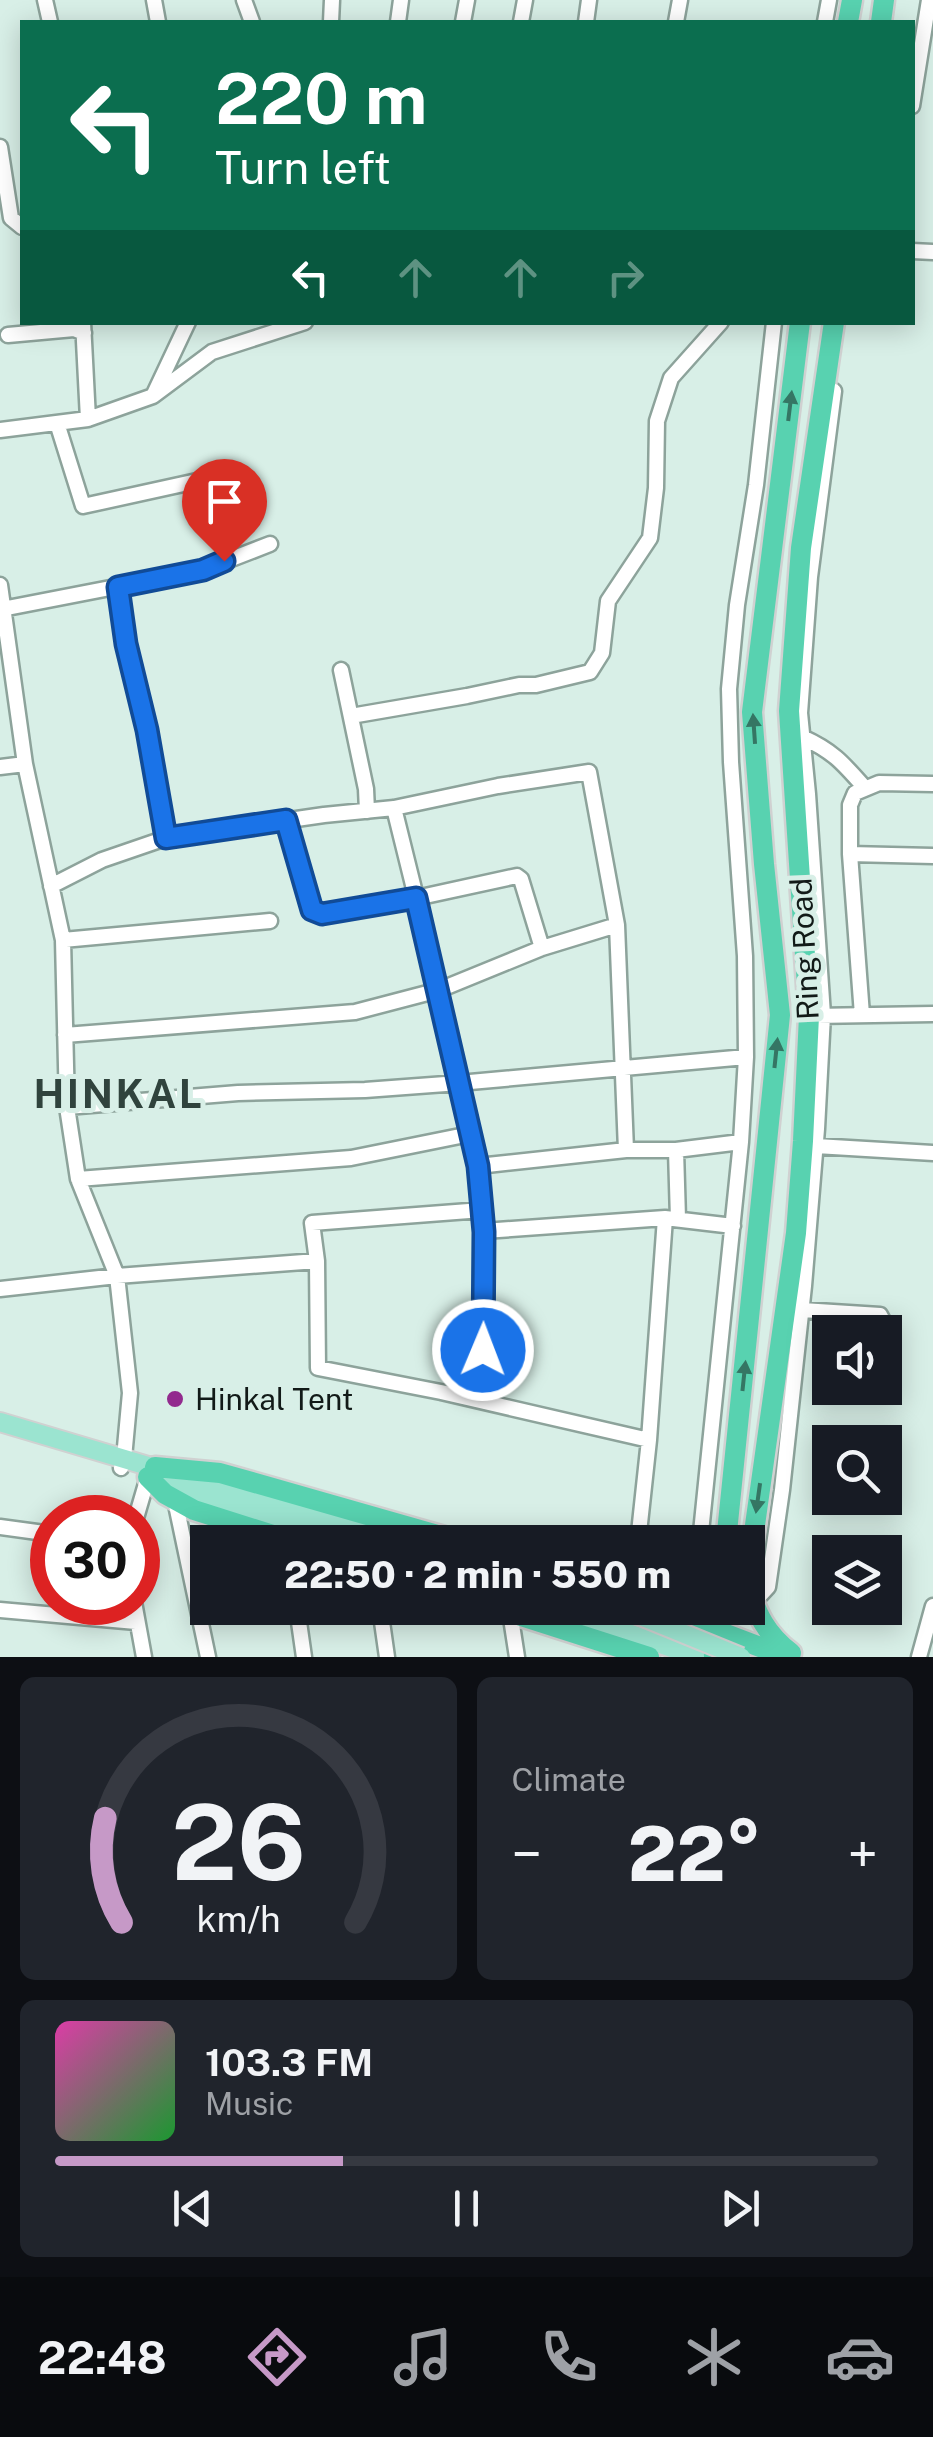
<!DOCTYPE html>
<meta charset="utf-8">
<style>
body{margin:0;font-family:"Public Sans",sans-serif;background:#20242c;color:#f1f3f6;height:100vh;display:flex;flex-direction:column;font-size:38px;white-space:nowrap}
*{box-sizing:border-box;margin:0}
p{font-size:32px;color:#9ea1a6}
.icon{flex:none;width:55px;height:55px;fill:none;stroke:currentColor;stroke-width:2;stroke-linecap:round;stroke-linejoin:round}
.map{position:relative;height:1657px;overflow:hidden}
.drawer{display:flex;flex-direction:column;gap:20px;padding:20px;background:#0d0f14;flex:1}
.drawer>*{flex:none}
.banner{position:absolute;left:20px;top:20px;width:895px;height:305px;border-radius:0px;box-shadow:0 5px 25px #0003;background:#0b6e4f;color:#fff;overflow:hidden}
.buttons{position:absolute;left:812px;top:1315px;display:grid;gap:20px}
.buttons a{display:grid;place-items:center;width:90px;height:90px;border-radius:0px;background:#171b24;box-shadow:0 5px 25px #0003;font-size:50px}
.speed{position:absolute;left:30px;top:1495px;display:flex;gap:20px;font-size:50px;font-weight:700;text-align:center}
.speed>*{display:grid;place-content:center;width:130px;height:130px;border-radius:50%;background:#171b24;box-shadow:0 5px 25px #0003;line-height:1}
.speed .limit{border:15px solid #d22;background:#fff;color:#111}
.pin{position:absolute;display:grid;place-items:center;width:85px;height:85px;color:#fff;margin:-102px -42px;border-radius:50% 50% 50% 0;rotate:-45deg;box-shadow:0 0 10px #0007}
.pin .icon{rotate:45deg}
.me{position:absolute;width:110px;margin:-55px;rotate:1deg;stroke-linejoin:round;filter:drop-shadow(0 0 8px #0008)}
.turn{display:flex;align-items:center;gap:35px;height:210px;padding:0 30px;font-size:45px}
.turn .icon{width:130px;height:130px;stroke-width:2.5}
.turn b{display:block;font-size:70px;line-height:85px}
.lanes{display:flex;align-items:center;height:95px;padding:0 30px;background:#0003;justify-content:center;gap:50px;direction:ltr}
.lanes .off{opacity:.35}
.big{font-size:75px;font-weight:800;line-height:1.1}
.drawer .card{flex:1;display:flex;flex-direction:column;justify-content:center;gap:15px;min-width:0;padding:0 35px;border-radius:15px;background:#20242c}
.drawer .dial{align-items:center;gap:0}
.dial svg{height:260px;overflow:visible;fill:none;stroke:#363941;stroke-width:7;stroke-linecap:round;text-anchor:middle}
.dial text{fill:#f1f3f6;stroke:none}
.song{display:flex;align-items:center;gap:30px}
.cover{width:120px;height:120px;border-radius:15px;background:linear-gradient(135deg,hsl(320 70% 55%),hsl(130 70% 35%))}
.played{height:10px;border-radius:5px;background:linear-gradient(90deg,#c699c7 35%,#363941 35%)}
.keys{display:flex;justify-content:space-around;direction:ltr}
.heat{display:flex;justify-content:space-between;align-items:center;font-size:55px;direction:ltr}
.drawer .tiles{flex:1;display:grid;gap:20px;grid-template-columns:1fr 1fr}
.card:last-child{grid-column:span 2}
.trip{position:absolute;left:190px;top:1525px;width:575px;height:100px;border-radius:0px;background:#171b24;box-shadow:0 5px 25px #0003;font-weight:800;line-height:100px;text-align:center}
.dock{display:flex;height:160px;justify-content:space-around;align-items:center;background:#090b0e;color:#9ea1a6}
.dock .icon{width:70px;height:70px}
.dock .selected{color:#c699c7}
.dock b{font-size:45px;color:#f1f3f6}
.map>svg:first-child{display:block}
</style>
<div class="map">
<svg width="933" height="1657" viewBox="0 0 933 1657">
<rect width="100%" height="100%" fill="#d8efe7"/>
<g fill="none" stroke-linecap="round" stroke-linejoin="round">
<g stroke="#8da39b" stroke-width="19">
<path id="minor" d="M45,0L50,22
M154,0L158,22
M244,0L252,22
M331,22L332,0
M398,22L401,0
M463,22L467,0
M521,22L525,0
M586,22L589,0
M676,22L680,0
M825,22L829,0
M912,106L929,0
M0,147L11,218L22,227
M912,251L933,252
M83,322L88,419
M8,335L74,329L84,333
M154,394L188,322
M57,423L83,506L229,474
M0,430L88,419L153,396L212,352L305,322
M0,585L25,764L63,940L67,1107L78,1179L117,1276L130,1393L124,1458L121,1468
M118,587L126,644L147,730L166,838
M2,609L203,570L270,544
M341,670L366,789L367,811
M351,716L467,696L519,685H536L590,672L602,653L608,601L650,538L656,488L657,421L671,378L721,322
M802,737C833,751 843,763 865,788
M0,767L25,764
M394,808L439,990L478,1166L484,1231L483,1350
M286,820L312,911L322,914L416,898L517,876L521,879L542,948
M850,854V805L855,793L879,783L933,784
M51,886L102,860L166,838L324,815L394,808L498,786L589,772L617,925L626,1150
M63,940L270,921
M862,1015L850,854L933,856
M814,1016L933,1014
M65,1035L355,1012L439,990L542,948L617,925
M67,1107L238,1093L365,1090L459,1083L746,1057
M816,1146L933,1153
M676,1150L678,1219
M478,1166L626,1150H676L741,1142
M78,1179L351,1158L470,1134
M482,1210L312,1223L317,1261L318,1368L441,1392L649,1440
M484,1231L665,1218L733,1226
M0,1289L117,1276L317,1261
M802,1310L880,1315C891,1334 896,1349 885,1369
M853,1394L864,1388
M175,1500L208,1657
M136,1518L148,1477
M0,1527L52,1534
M638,1542L649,1440L665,1218
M700,1542L741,1142L746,1057L745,956L731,762L729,689L737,605L756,485L774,322
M134,1602L144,1657
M753,1603L768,1587L782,1490L804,1286L817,1129L823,1015L808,794L800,713L810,577L834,391
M297,1608L304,1657
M380,1608L387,1657
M0,1610L136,1622
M510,1612L517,1657
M919,1657L933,1606"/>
</g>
<g stroke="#d0d1d1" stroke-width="22">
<path id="major" d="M0,1422L404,1542
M154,1479L274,1521L348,1542
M556,1608L698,1657"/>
</g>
<g stroke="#d0d1d1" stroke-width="25">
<path id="highway" d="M848,22L852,0
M881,22L884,0
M155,1467L220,1473L462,1542
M148,1477L165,1494L194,1510L295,1542
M726,1542L780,1015L764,864L752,712L800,322
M748,1575L796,1233L803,1141L809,1016L789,711L801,548L834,322
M748,1585C756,1614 767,1635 791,1653
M496,1608L649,1657
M669,1608L713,1629L786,1657
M714,1657L713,1629L717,1608"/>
</g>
<use href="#minor" stroke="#fff" stroke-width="14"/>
<use href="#major" stroke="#9be4d0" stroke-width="18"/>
<use href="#highway" stroke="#58d2b0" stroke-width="20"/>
<g stroke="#d0d1d1" stroke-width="22" stroke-linecap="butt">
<path id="major-bridge" d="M621,1608L741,1657"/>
</g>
<use href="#major-bridge" stroke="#9be4d0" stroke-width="18"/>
</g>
<defs><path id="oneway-solid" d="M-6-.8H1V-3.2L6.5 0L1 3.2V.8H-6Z" transform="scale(2.5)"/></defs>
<g fill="#357664">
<use href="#oneway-solid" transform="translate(790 406) rotate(-83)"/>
<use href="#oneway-solid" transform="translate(754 729) rotate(-94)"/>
<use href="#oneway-solid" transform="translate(776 1053) rotate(-84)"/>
<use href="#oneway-solid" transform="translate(744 1376) rotate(-84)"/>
<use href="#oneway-solid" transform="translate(758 1498) rotate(98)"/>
</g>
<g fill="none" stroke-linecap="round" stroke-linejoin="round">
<g stroke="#114b97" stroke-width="25">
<path id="route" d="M224,561L203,570L118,587L126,644L147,730L166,838L286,820L312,910L322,914L416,898L478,1166L484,1232L483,1350"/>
</g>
<use href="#route" stroke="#1a73e8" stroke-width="18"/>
</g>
<circle fill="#922a8e" stroke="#d8efe7" stroke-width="4" cx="175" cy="1399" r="10"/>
<g text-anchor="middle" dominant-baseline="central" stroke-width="10" stroke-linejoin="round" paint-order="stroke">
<g font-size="30" fill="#121a18" stroke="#d8efe7">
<text transform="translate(804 949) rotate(-93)">Ring Road</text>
</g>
<g font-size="30" fill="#121a18" stroke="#d8efe7" text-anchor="start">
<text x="195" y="1399">Hinkal Tent</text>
</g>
<g font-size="40" font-weight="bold" letter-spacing="2.5" fill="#30433d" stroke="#d8efe7">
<text x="119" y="1093">HINKAL</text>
</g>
</g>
</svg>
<div class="buttons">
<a><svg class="icon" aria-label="sound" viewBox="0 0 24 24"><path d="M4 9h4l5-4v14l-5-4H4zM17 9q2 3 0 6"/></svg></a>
<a><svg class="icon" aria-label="search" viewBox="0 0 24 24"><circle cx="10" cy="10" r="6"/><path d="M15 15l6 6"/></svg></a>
<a><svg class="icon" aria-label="layers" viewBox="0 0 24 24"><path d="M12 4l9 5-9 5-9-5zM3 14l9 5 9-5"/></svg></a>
</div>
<div class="speed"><div class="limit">30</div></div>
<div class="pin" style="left:224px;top:561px;background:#d93025"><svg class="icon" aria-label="arrive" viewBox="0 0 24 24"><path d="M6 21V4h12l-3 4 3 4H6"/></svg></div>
<svg class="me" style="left:483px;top:1350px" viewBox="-20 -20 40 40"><circle r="17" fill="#1a73e8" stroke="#fff" stroke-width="3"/><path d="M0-11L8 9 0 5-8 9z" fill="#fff"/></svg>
<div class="trip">22:50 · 2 min · 550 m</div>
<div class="banner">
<div class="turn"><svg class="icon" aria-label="left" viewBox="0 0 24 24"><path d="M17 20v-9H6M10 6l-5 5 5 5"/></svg><div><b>220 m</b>Turn left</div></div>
<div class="lanes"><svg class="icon" aria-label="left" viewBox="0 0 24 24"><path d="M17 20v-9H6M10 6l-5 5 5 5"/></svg><svg class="icon off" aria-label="ahead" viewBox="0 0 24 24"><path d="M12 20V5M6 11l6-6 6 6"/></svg><svg class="icon off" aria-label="ahead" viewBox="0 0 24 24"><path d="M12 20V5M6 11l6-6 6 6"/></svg><svg class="icon off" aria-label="right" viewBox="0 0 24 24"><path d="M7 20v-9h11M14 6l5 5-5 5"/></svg></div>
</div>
</div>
<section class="drawer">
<div class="tiles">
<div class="card dial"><svg viewBox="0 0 100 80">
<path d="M14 69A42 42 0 1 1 86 69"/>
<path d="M14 69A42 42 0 0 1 9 37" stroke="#c699c7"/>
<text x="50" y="56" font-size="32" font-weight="700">26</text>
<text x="50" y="72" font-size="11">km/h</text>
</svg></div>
<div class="card"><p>Climate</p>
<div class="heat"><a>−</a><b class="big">22°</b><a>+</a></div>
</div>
<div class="card">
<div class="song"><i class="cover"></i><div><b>103.3 FM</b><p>Music</p></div></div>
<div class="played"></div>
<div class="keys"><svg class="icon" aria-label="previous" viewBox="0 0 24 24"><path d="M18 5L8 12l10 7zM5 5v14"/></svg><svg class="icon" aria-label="pause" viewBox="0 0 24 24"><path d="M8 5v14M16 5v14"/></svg><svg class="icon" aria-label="next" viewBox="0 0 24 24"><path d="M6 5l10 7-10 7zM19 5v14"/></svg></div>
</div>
</div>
</section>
<nav class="dock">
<b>22:48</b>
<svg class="icon selected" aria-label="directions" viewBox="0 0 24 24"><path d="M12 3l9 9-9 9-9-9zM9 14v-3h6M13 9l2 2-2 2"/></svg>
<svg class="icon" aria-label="music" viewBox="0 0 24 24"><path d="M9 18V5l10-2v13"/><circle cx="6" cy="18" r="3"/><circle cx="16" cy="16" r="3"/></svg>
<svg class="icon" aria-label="phone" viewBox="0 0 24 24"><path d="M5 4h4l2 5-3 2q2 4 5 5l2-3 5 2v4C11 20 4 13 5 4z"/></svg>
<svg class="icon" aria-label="climate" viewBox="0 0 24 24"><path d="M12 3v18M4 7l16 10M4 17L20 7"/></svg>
<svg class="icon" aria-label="car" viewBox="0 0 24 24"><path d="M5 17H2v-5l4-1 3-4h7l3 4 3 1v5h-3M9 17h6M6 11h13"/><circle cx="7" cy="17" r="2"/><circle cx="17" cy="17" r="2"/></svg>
</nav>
